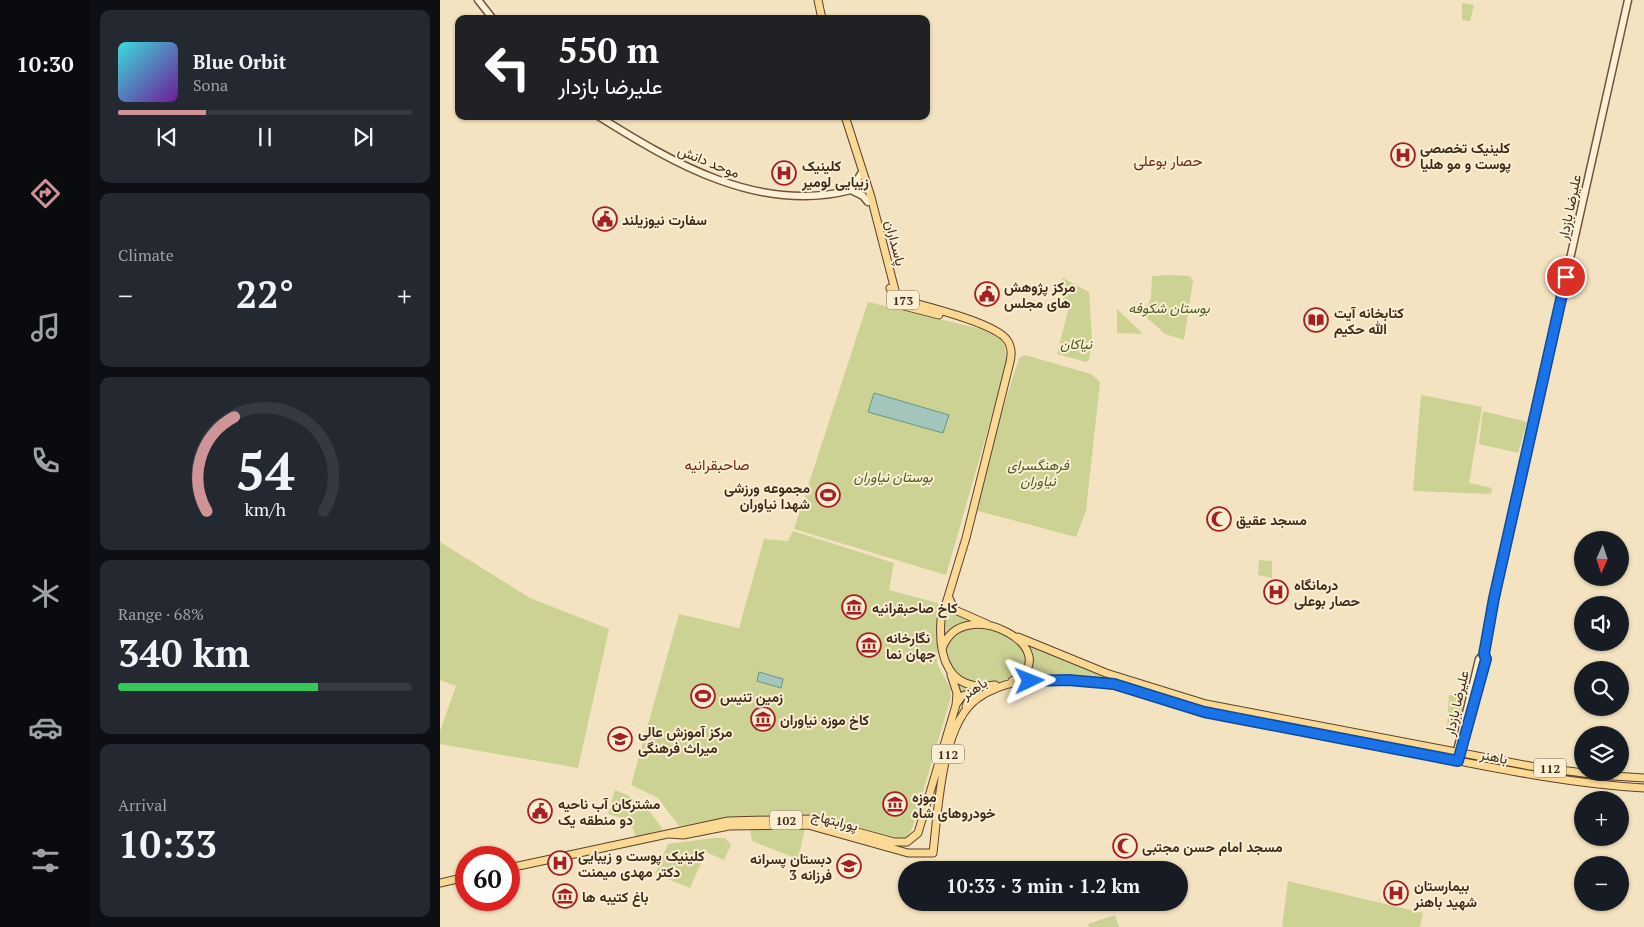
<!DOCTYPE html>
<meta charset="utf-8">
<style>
body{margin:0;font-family:"PT Serif",Vazirmatn,serif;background:#242831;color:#f1f3f6;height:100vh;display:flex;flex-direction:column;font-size:19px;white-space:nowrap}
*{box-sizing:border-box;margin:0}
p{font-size:16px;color:#9ea1a6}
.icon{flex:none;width:28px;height:28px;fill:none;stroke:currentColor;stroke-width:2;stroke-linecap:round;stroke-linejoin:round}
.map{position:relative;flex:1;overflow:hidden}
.drawer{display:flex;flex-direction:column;gap:10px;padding:10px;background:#0d0f14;width:350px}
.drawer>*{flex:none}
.top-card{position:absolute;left:15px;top:15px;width:475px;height:105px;border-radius:10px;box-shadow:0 1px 4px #0004;background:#202124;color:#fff;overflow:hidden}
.needle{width:32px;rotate:183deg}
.tools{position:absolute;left:1134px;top:531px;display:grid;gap:10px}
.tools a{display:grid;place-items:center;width:55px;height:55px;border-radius:50%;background:#171b24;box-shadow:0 1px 4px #0004;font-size:25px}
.speed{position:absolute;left:15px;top:846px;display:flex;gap:10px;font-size:25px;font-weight:700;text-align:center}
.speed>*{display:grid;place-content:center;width:65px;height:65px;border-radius:50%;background:#171b24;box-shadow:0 1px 4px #0004;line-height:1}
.speed .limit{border:8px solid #d22;background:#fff;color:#111}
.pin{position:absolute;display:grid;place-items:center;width:42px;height:42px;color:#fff;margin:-21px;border:2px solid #fff;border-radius:50%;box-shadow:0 1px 5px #0007}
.me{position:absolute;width:55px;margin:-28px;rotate:88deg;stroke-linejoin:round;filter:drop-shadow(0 0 4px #0008)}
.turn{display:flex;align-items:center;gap:18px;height:105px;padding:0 20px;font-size:22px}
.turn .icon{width:65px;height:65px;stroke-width:2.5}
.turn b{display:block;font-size:35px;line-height:42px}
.big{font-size:38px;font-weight:700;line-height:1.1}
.drawer .tile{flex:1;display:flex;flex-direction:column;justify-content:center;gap:8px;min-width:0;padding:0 18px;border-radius:10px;background:#242831}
.drawer .dial{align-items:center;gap:0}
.dial svg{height:130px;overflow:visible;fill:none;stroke:#363941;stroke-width:7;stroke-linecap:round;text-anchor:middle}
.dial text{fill:#f1f3f6;stroke:none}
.song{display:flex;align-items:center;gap:15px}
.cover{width:60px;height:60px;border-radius:8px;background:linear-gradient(135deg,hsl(180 70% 55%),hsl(280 70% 35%))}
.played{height:5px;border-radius:2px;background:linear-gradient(90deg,#ce9497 30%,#363941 30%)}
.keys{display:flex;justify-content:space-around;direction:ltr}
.heat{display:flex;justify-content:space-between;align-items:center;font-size:28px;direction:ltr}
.charge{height:8px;border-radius:4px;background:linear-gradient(90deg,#34c759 68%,#363941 0)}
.trip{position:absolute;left:458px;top:861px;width:290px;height:50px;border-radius:25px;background:#171b24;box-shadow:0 1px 4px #0004;font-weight:700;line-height:50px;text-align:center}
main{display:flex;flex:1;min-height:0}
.dock{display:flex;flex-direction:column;width:90px;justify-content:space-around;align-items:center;background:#090b0e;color:#9ea1a6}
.dock .icon{width:35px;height:35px}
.dock .selected{color:#ce9497}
.dock b{font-size:22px;color:#f1f3f6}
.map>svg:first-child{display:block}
</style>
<main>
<nav class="dock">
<b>10:30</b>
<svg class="icon selected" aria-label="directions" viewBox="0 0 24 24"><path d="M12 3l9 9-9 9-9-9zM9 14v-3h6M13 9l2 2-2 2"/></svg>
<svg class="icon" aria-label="music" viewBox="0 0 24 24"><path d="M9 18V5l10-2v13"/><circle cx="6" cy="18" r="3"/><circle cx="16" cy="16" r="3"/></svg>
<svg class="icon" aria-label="phone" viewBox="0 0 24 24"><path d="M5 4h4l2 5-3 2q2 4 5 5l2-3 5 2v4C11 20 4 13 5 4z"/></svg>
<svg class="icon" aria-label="climate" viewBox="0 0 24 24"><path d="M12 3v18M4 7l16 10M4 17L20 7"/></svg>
<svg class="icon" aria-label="car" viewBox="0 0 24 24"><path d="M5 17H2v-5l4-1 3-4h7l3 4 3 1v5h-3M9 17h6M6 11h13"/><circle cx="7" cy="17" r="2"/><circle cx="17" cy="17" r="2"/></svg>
<svg class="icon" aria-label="filters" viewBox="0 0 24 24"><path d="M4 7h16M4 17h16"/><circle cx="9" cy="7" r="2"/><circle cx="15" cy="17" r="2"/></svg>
</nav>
<section class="drawer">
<div class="tile">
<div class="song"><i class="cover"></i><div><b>Blue Orbit</b><p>Sona</p></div></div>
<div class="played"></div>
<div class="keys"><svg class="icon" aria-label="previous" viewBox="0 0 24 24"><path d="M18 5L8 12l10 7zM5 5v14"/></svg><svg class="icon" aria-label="pause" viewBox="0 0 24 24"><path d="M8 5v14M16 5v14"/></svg><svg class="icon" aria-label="next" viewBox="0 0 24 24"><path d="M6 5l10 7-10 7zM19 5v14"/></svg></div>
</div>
<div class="tile"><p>Climate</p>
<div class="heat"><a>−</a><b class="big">22°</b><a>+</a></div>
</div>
<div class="tile dial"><svg viewBox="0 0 100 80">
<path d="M14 69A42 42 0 1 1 86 69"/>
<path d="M14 69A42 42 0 0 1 31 11" stroke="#ce9497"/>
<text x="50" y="56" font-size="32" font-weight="700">54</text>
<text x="50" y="72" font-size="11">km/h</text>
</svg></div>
<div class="tile"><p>Range · 68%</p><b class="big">340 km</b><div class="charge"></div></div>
<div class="tile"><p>Arrival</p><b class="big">10:33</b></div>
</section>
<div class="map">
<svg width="1204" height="927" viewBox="0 0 1204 927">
<rect width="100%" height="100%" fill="#f3e3c1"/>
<path fill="#ccd294" d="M1022,3L1034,5L1030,21L1022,20Z
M731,275L750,276L753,281L744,340L725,334L703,314L711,298L712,276Z
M623,278L649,292L652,339L649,360L646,362L617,354L629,307L617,290Z
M428,302L541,329C561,337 566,341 567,363L506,575L354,529Z
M677,309L703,334L677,333Z
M585,355L651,374L660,382L646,511L636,537L531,509L579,358Z
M981,395L1042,407L1029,483L1052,488L1051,494L973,491Z
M1043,411L1087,422L1078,453L1039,444Z
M353,531L454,563L449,590L498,603L497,663L510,688L511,697L472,829L466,838L459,840L370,814L289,817L239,826L218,798L191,785L239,614L299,628L324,539L348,541Z
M0,542L90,598L169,629L138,768L0,744V731L16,686L0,680Z
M819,560L832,561V578L818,575Z
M508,605L518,615L539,623C524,622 513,626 502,638L505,611Z
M528,628C555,629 590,635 585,669C569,680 550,688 530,682C514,678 496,652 511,637C515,633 523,631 528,628Z
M584,642L689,685C653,677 619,676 582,679C593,667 594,655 584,642Z
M514,678L530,689L551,688L532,698L519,697Z
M1009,695L1026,697L1018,725L1007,726Z
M175,790C199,799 210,809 223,830L196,837C192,821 183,818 168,814Z
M365,828L358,859L312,841L310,829Z
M273,838H285L291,845L284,860L266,852L250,888L215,874L228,844Z
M848,881L983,913L980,927H842Z
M675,915L679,927H649L648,924Z"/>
<path fill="#a4c5bb" stroke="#6a9489" d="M434,393L509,415L503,433L428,412Z
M319,672L343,679L341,688L317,681Z"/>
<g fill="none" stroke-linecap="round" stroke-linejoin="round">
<g stroke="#70543a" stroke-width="9">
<path id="secondary" d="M38,0L53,19
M158,116C233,163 319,214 411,190
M411,190L423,196L428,202
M411,190L422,172
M1020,756L1045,659L1044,654
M1018,761L1017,751L1039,659L1044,654L1054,598L1188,0"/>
</g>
<g stroke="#5c412b" stroke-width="9">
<path id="primary" d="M378,0L382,19
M405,116L431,197L456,294L463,300C485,306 556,323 567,340C572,347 572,354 570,362L526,538L501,620C498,658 509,693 555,685
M450,288L455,302L460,305L499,315
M509,598L515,610L547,624
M578,637L666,673L766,704L1090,766L1159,775L1204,778
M502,649C522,590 631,652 572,681
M517,703L522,696L528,694L530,697L526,706
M229,834L243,835L289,826L368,825L468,853H493C498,812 501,723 538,698C570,675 615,678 653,682C691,686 726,703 764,712C826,726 889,735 952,748C1036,764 1119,783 1204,788
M69,868L288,821L370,819L454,842H467L478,833L516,705L517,693L511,675
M0,883L26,877"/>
</g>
<use href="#secondary" stroke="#fcf0d6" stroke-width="6"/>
<use href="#primary" stroke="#fad995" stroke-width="7"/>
</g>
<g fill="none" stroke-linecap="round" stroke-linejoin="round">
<g stroke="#114b97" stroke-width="12">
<path id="route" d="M590,681L628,680L674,684L764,712L1018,761L1046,659L1044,654L1054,598L1126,277"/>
</g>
<use href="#route" stroke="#1a73e8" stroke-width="9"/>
</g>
<defs>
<g id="hospital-ring" transform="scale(1.25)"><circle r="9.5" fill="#f9edd2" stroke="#a42023" stroke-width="1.5"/><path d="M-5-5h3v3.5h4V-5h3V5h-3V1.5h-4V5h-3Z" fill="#a42023"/></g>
<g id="civic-ring" transform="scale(1.25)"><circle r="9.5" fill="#f9edd2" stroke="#a42023" stroke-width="1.5"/><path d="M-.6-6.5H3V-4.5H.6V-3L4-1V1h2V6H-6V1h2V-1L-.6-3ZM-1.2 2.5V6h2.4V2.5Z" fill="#a42023"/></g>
<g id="library-ring" transform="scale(1.25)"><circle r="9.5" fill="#f9edd2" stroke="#a42023" stroke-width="1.5"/><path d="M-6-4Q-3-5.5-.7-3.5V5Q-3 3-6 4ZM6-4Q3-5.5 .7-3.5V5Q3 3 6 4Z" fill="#a42023"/></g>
<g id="stadium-ring" transform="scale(1.25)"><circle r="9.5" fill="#f9edd2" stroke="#a42023" stroke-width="1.5"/><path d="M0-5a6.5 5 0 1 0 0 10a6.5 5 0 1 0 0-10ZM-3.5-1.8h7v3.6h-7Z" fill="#a42023"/></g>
<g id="mosque-ring" transform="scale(1.25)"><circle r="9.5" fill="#f9edd2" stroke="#a42023" stroke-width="1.5"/><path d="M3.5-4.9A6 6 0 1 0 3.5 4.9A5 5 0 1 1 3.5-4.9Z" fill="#a42023"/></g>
<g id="museum-ring" transform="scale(1.25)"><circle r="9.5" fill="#f9edd2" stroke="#a42023" stroke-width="1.5"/><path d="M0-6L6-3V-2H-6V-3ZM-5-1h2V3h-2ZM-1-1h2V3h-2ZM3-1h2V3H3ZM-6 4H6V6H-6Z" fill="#a42023"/></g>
<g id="school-ring" transform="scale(1.25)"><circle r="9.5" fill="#f9edd2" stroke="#a42023" stroke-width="1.5"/><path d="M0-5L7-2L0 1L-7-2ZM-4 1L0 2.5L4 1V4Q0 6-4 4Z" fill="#a42023"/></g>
</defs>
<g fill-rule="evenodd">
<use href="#hospital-ring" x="963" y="155"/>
<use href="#hospital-ring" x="344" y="173"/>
<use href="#civic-ring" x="165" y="219"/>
<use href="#civic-ring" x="547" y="294"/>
<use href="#library-ring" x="876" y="320"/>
<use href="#stadium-ring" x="388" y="495"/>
<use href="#mosque-ring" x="779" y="519"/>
<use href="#hospital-ring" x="836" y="592"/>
<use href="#museum-ring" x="414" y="607"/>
<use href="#museum-ring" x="429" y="645"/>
<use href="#stadium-ring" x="263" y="696"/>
<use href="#museum-ring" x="323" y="719"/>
<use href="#school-ring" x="180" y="739"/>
<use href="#museum-ring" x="455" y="804"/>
<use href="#civic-ring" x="100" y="811"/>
<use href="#mosque-ring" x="685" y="846"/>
<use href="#hospital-ring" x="120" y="863"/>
<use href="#school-ring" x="409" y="866"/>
<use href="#hospital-ring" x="956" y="893"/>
<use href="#museum-ring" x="125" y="896"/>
</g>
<g text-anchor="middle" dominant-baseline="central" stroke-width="4" stroke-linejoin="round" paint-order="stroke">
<g fill="#f9edd2" stroke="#756553" stroke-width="1">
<rect x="447" y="290.5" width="32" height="19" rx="4"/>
<rect x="492" y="744.5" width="32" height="19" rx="4"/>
<rect x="1094" y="758.5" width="32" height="19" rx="4"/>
<rect x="330" y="810.5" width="32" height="19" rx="4"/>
</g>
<g font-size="12" font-weight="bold" fill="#3d2b1c">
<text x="463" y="300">173</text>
<text x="508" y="754">112</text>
<text x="1110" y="768">112</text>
<text x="346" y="820">102</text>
</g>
<g font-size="14" font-weight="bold" fill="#3d2b1c" stroke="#f9edd2" text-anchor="start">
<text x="980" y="147">کلینیک تخصصی<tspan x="980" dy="16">پوست و مو هلیا</tspan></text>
<text x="362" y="165">کلینیک<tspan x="362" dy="16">زیبایی لومیر</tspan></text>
<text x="182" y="219">سفارت نیوزیلند</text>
<text x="564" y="286">مرکز پژوهش<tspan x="564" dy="16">های مجلس</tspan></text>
<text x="894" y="312">کتابخانه آیت<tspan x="894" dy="16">الله حکیم</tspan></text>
<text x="370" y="487" text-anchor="end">مجموعه ورزشی<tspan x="370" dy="16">شهدا نیاوران</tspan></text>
<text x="796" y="519">مسجد عقیق</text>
<text x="854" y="584">درمانگاه<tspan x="854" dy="16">حصار بوعلی</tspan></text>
<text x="432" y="607">کاخ صاحبقرانیه</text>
<text x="446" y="637">نگارخانه<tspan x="446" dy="16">جهان نما</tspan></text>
<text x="280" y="696">زمین تنیس</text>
<text x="340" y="719">کاخ موزه نیاوران</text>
<text x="198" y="731">مرکز آموزش عالی<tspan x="198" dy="16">میراث فرهنگی</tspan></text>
<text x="472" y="796">موزه<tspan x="472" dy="16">خودروهای شاه</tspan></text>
<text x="118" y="803">مشترکان آب ناحیه<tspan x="118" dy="16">دو منطقه یک</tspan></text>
<text x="702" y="846">مسجد امام حسن مجتبی</text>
<text x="138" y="855">کلینیک پوست و زیبایی<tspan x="138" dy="16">دکتر مهدی میمنت</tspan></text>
<text x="392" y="858" text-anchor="end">دبستان پسرانه<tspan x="392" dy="16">فرزانه 3</tspan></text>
<text x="974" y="885">بیمارستان<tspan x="974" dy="16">شهید باهنر</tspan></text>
<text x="142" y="896">باغ کتیبه ها</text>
</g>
<g font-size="14" fill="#3d2b1c" stroke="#f9edd2">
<text transform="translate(269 161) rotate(22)">موحد دانش</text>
<text transform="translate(1129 207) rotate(-78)">علیرضا بازدار</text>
<text transform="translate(456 243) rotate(76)">پاسداران</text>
<text transform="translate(534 688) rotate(-34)">باهنر</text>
<text transform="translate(1016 703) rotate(-77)">علیرضا بازدار</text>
<text transform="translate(1054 756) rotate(11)">باهنر</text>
<text transform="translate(395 820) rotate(14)">پورابتهاج</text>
</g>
<g font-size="14" font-style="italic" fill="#4d5b21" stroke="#f9edd2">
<text x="729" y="307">بوستان شکوفه</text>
<text x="636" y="343">نیاکان</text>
<text x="598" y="464">فرهنگسرای<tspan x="598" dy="16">نیاوران</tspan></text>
<text x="453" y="476">بوستان نیاوران</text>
</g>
<g font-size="15" fill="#6e2817" stroke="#f9edd2">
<text x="728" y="160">حصار بوعلی</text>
<text x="277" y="464">صاحبقرانیه</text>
</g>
</g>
</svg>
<div class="tools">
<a><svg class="needle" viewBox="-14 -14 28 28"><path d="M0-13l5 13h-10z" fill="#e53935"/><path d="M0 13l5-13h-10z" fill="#9ea1a6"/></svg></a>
<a><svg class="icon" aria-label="sound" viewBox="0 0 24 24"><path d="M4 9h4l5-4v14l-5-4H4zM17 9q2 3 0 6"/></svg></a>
<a><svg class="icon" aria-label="search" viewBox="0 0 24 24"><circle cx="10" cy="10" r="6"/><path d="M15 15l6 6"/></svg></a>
<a><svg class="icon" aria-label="layers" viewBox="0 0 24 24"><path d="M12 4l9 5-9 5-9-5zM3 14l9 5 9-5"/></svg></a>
<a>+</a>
<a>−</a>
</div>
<div class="speed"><div class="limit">60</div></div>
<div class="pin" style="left:1126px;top:277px;background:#d93025"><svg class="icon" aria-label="arrive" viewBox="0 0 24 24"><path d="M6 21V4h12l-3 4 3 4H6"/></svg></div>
<svg class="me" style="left:590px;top:681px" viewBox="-20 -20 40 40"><path d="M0-17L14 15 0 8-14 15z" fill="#1a73e8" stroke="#fff" stroke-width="4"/></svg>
<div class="trip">10:33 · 3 min · 1.2 km</div>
<div class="top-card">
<div class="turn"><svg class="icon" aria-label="left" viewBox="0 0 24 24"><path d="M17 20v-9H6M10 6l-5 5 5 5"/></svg><div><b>550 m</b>علیرضا بازدار</div></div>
</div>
</div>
</main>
